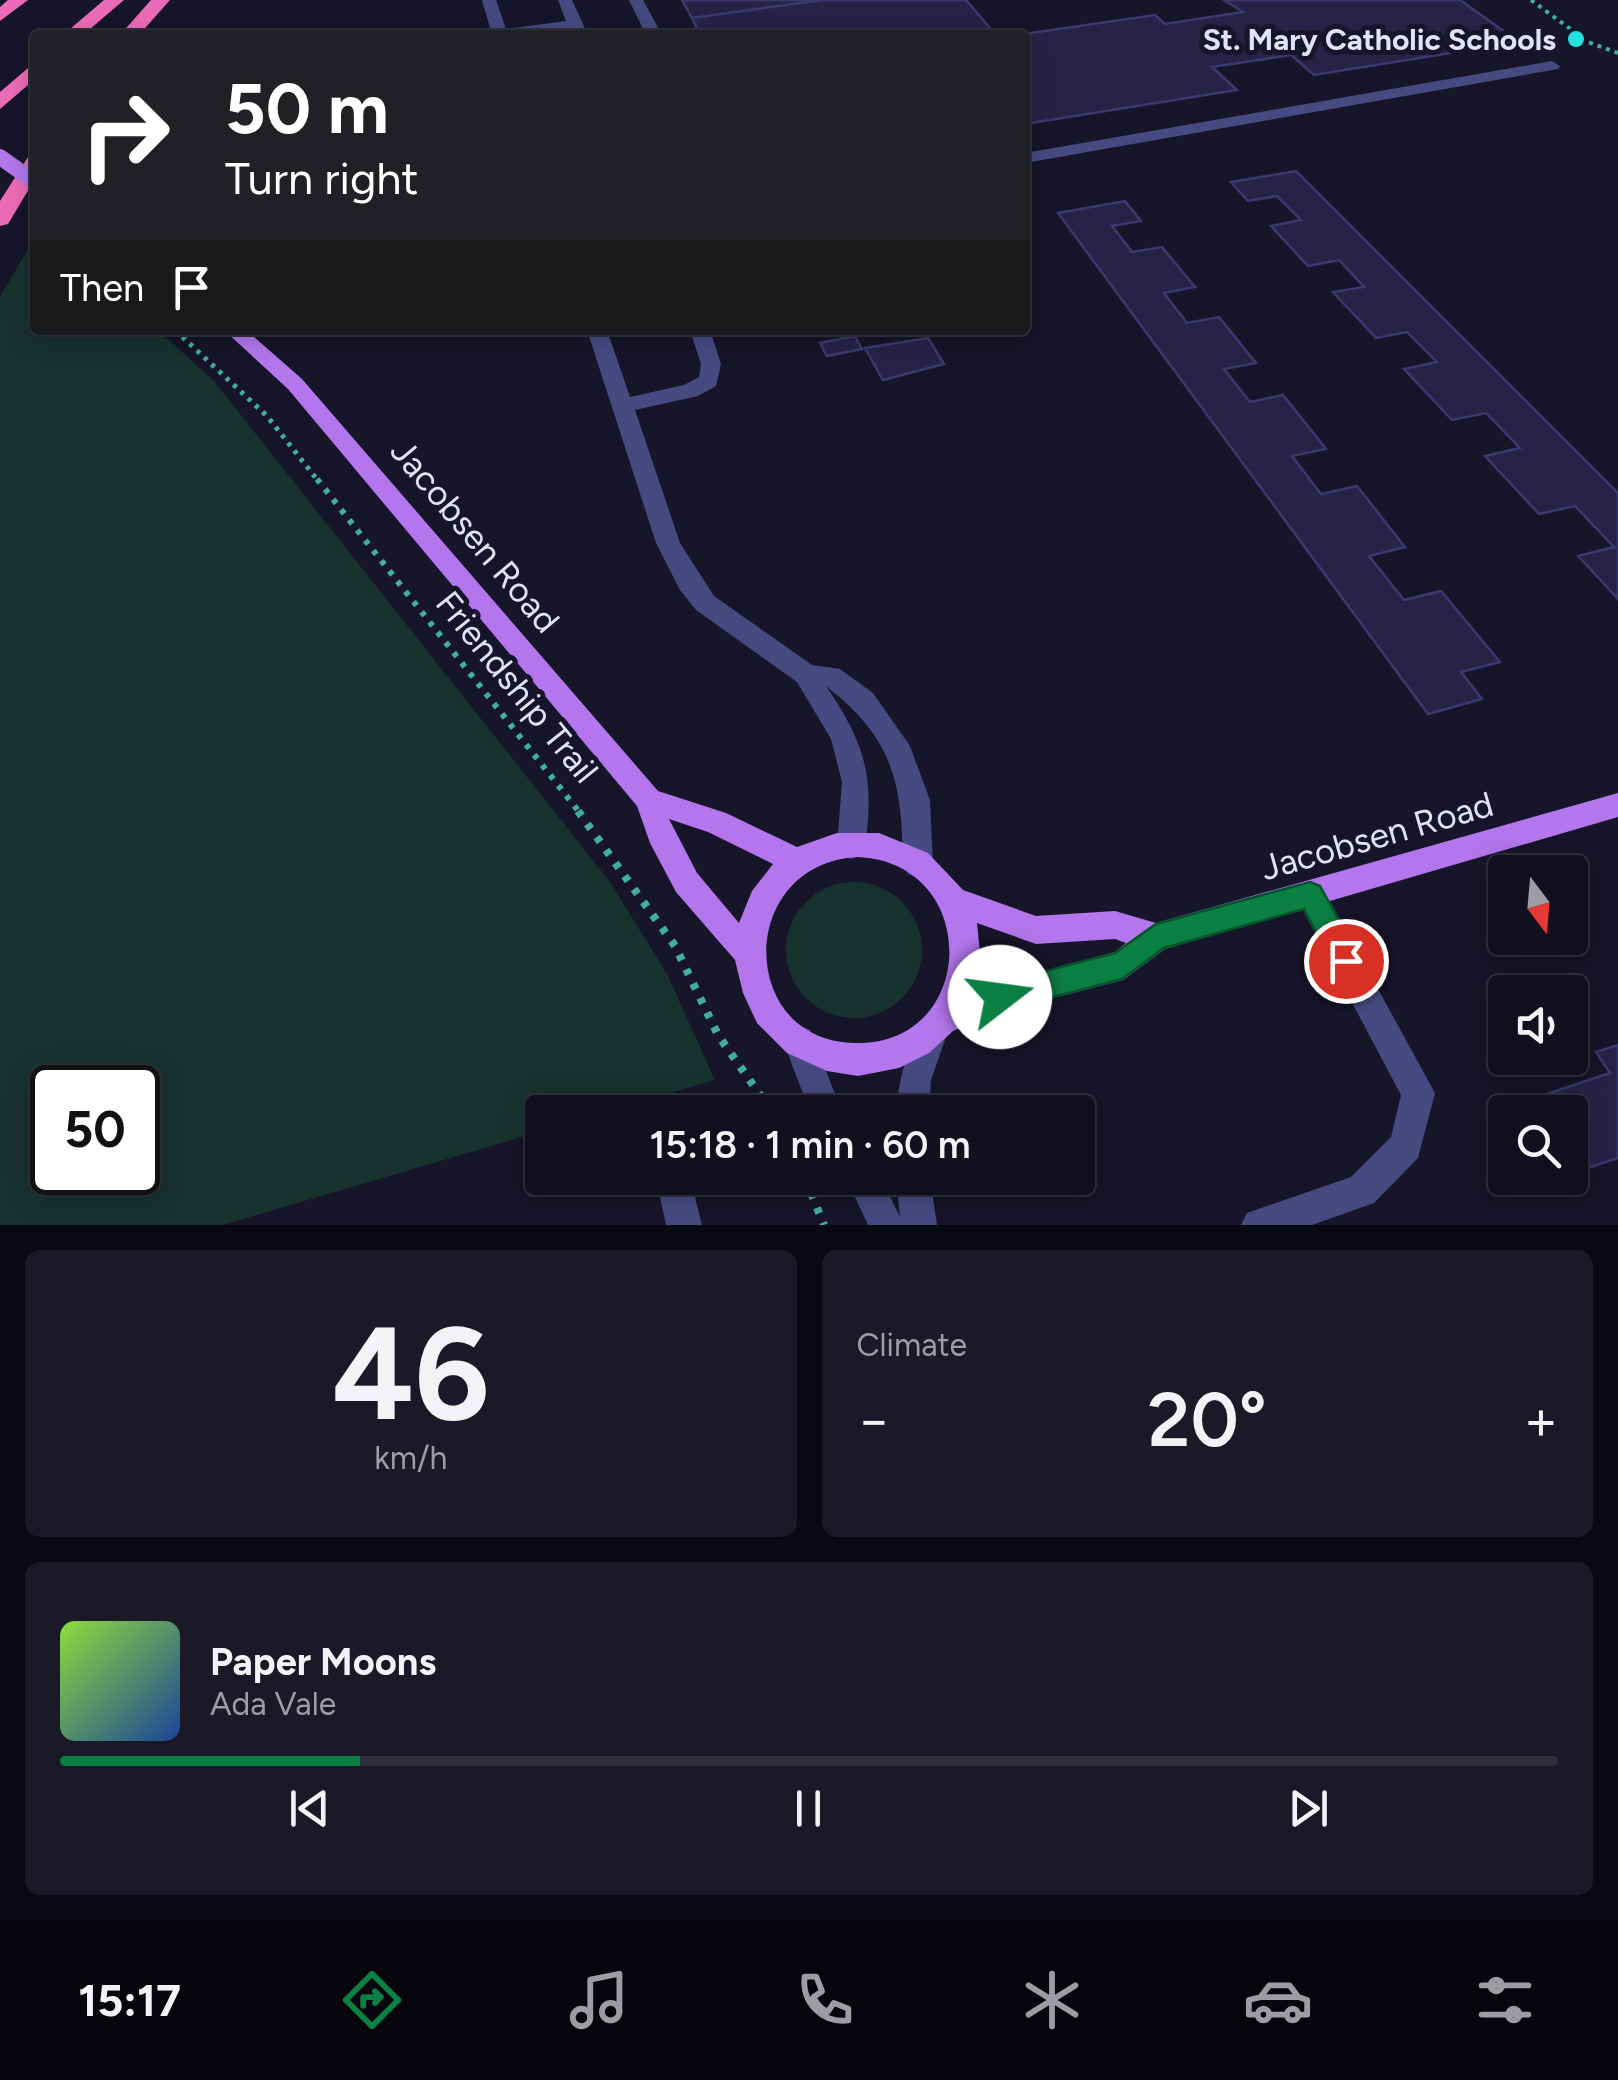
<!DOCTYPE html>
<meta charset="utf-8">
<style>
body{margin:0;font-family:Figtree,sans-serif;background:#191928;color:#f1f3f6;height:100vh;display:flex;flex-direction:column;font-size:38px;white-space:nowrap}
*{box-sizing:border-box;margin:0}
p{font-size:32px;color:#9c9da4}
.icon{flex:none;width:55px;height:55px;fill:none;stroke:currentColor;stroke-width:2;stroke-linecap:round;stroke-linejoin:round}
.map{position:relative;height:1225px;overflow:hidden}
.panel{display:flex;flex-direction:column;gap:25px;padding:25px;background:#090911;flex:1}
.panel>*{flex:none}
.hud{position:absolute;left:30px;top:30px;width:1000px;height:305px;border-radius:10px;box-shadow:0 5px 25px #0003,0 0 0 2px #30303d;background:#202124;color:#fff;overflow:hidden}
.needle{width:65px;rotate:164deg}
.buttons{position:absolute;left:1488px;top:855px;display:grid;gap:20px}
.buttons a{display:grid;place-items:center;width:100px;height:100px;border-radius:10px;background:#10101f;box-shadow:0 5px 25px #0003,0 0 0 2px #30303d;font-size:50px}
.speed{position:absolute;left:30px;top:1065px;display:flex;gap:20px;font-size:50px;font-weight:700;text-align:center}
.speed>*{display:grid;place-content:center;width:130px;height:130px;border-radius:50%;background:#10101f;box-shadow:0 5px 25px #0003,0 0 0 2px #30303d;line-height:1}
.speed .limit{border:5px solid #111;border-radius:15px;background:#fff;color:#111}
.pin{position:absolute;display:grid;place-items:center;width:85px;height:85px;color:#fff;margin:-42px;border:5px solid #fff;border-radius:50%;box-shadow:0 2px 10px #0007}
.me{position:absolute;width:110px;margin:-55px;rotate:75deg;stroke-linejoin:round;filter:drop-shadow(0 0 8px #0008)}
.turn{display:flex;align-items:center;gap:35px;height:210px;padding:0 30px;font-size:45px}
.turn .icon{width:130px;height:130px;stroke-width:2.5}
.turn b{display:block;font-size:70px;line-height:85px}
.then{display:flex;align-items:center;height:95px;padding:0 30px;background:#0003;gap:20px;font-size:38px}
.big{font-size:75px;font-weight:600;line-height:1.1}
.panel .tile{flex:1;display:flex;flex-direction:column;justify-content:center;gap:15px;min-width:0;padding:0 35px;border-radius:15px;background:#191928}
.panel .dial{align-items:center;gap:0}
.dial b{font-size:130px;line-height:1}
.song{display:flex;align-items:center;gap:30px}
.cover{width:120px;height:120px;border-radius:15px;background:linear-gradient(135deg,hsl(90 70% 55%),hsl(220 70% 35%))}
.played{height:10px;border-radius:5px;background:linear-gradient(90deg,#0b8043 20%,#30303d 20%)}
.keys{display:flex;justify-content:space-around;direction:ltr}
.heat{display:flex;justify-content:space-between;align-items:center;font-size:55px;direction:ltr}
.panel .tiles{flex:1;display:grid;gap:25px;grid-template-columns:1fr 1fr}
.tile:last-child{grid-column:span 2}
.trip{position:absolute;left:525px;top:1095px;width:570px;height:100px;border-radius:10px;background:#10101f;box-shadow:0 5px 25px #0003,0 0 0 2px #30303d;font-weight:600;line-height:100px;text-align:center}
.tabs{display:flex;height:160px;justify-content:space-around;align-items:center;background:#06060c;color:#9c9da4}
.tabs .icon{width:70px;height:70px}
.tabs .selected{color:#0b8043}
.tabs b{font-size:45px;color:#f1f3f6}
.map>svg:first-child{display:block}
</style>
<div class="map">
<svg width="1618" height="1225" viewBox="0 0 1618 1225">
<rect width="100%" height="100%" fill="#161529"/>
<path fill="#18322e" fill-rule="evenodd" d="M35,237V330H158L214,381L610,882L667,974L715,1080L606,1112H542V1131L223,1225H0V297ZM52,1088H138V1172H52Z
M786 950a68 68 0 1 1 136 0a68 68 0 1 1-136 0Z"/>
<path fill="#272347" stroke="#3d3870" stroke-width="2.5" d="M682,0H822L692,18Z
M822,0H966L996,35H700L692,18Z
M1224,0H1460L1519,42L1314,75L1291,55L1212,67L1237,90L1025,124V35H1017L1155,15L1165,24L1243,12Z
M1296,171L1618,493V599L1578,556L1614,547L1575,506L1539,514L1485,456L1520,448L1486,413L1452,420L1404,369L1437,362L1407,332L1376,338L1333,292L1364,287L1339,260L1308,266L1271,226L1301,220L1277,196L1248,201L1231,182Z
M1125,201L1141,221L1112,226L1132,252L1162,247L1195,287L1164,293L1187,323L1219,317L1256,363L1224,369L1250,402L1283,395L1326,449L1292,456L1321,494L1357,486L1405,547L1369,556L1404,600L1441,591L1500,662L1461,672L1482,699L1428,714L1058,213Z
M855,336L862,349L827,356L820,343Z
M928,338L944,364L883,380L865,348Z
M1618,1045V1158L1588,1168L1570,1140V1112H1552L1541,1096L1610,1073L1596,1052Z"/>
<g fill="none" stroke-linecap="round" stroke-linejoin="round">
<path stroke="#42ae9c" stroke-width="4" stroke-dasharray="4 5" stroke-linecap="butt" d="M1531,0L1588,42L1618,53"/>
<path stroke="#42ae9c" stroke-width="5" stroke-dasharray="4 6" stroke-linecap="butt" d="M175,330L267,416L319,482"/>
<path stroke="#42ae9c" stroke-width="6" stroke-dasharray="5 8" stroke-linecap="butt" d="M317,479L580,813"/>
<path stroke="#42ae9c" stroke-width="8" stroke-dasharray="6 10" stroke-linecap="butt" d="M578,811L675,946L718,1035L772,1112
M805,1178L824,1225"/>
<path fill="#464a81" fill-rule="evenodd" d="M482,0H496L506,29L566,21L558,0H572L588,35H572L570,29L492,35Z
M629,0H643L662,35H646Z
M1552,61L1560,66L1558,69L1025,163V153Z
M587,330H607L630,397L684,385L699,377L701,364L690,330H710L721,364L716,386L698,396L635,410L680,543L714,596L812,665L840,669L873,693L910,746L930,800L933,865L928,874L918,878L908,874L903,865C902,783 894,739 826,686C865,743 875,777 865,846L861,855L851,859L841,855L837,846L842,782L831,739L797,682L696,610L680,590L656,543Z
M1310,881L1321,885L1435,1093L1418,1158L1374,1203L1312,1225H1241L1247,1213L1351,1177L1391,1137L1401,1095L1295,895L1299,885Z
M931,1018L942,1023L947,1034L931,1080L929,1112H896C898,1081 907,1052 920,1023Z
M799,1025L810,1030L842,1112H810L783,1041L788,1030Z
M656,1178H690L702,1225H666Z
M846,1178H881L900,1217L896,1178H930L937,1225H868Z"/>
<path fill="#b376ec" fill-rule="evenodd" d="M224,330H246L302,379L658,791L726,813L797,847L837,833H879L928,853L963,890L1036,916L1115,911L1156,923L1618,793V817L1165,949L1123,980L1000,1012L953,1031L929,1053L899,1068L858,1076L827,1071L787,1053L757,1023L743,993L735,960L676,892L650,843L637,806L288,389ZM669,819L708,832L773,864L752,891L739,923L697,873ZM858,857C983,863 978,1047 854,1043C736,1040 737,863 858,857ZM977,923L1036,944L1115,939L1126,943L1115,952L974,991L981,963Z"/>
<path fill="#eb6cb6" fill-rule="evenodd" d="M8,0H28L0,21V7Z
M104,0H124L83,35H63Z
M151,0H170L139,35H120Z
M35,62V79L0,109V92Z
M35,155V179L8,224L0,226V201L28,157Z"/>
<path stroke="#b376ec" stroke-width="16" d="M0,157L35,182"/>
</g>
<path fill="#0b8043" stroke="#07532c" stroke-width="2.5" d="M1310,882L1320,886L1356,951L1360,961L1356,971L1346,974L1336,971L1304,909L1164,948L1122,979L1000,1011L990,1007L985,997L990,987L1000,983L1115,953L1156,924Z"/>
<circle fill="#26e1e0" stroke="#161529" stroke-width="4" cx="1576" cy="39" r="10"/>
<g text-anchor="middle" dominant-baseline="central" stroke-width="10" stroke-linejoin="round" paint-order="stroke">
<g font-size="30" font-weight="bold" fill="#e1e1fb" stroke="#161529" text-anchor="end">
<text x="1556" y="39">St. Mary Catholic Schools</text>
</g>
<g font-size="35" fill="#e1e1fb" stroke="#161529">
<text transform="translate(475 536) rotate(50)">Jacobsen Road</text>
<text transform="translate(517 687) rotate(51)">Friendship Trail</text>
<text transform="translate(1377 836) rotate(-16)">Jacobsen Road</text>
</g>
</g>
</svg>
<div class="buttons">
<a><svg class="needle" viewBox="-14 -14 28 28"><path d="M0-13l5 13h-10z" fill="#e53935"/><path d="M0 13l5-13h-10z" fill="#9c9da4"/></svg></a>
<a><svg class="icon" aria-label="sound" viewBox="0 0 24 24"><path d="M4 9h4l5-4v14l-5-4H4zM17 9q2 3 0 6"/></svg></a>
<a><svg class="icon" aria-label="search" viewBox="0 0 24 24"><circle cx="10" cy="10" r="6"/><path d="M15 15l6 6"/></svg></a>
</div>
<div class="speed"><div class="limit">50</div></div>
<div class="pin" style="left:1346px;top:961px;background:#d93025"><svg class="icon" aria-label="arrive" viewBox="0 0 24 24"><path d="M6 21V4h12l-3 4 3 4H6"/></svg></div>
<svg class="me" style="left:1000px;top:997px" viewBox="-20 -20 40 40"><circle r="19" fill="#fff"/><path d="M0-13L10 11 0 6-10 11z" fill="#0b8043"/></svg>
<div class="trip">15:18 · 1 min · 60 m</div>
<div class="hud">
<div class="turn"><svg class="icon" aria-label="right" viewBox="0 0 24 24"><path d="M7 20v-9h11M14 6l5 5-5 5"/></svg><div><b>50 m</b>Turn right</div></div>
<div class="then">Then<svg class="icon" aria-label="arrive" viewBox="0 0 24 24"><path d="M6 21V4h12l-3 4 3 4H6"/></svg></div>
</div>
</div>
<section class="panel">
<div class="tiles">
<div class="tile dial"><b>46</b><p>km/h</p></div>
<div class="tile"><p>Climate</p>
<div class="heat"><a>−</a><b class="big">20°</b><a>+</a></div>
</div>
<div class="tile">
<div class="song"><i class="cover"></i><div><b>Paper Moons</b><p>Ada Vale</p></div></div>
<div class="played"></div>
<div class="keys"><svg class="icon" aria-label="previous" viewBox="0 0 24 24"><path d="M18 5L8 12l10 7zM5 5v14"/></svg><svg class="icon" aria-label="pause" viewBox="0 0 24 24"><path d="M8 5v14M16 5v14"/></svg><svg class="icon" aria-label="next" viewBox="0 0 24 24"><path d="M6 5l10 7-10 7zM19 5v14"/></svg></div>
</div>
</div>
</section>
<nav class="tabs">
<b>15:17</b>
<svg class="icon selected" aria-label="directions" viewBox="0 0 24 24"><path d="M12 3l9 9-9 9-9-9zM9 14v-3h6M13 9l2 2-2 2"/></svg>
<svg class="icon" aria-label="music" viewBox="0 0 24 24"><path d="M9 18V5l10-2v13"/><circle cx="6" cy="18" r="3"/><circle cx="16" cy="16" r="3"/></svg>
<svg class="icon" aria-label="phone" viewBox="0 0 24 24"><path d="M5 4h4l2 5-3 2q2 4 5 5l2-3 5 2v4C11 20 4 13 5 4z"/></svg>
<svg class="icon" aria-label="climate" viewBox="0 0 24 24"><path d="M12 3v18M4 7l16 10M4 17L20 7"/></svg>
<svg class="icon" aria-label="car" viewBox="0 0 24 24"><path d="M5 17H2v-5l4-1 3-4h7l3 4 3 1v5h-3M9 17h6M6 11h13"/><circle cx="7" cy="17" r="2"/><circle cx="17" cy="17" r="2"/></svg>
<svg class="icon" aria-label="filters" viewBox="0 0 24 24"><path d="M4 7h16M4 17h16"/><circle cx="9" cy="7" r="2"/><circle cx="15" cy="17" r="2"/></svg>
</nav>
